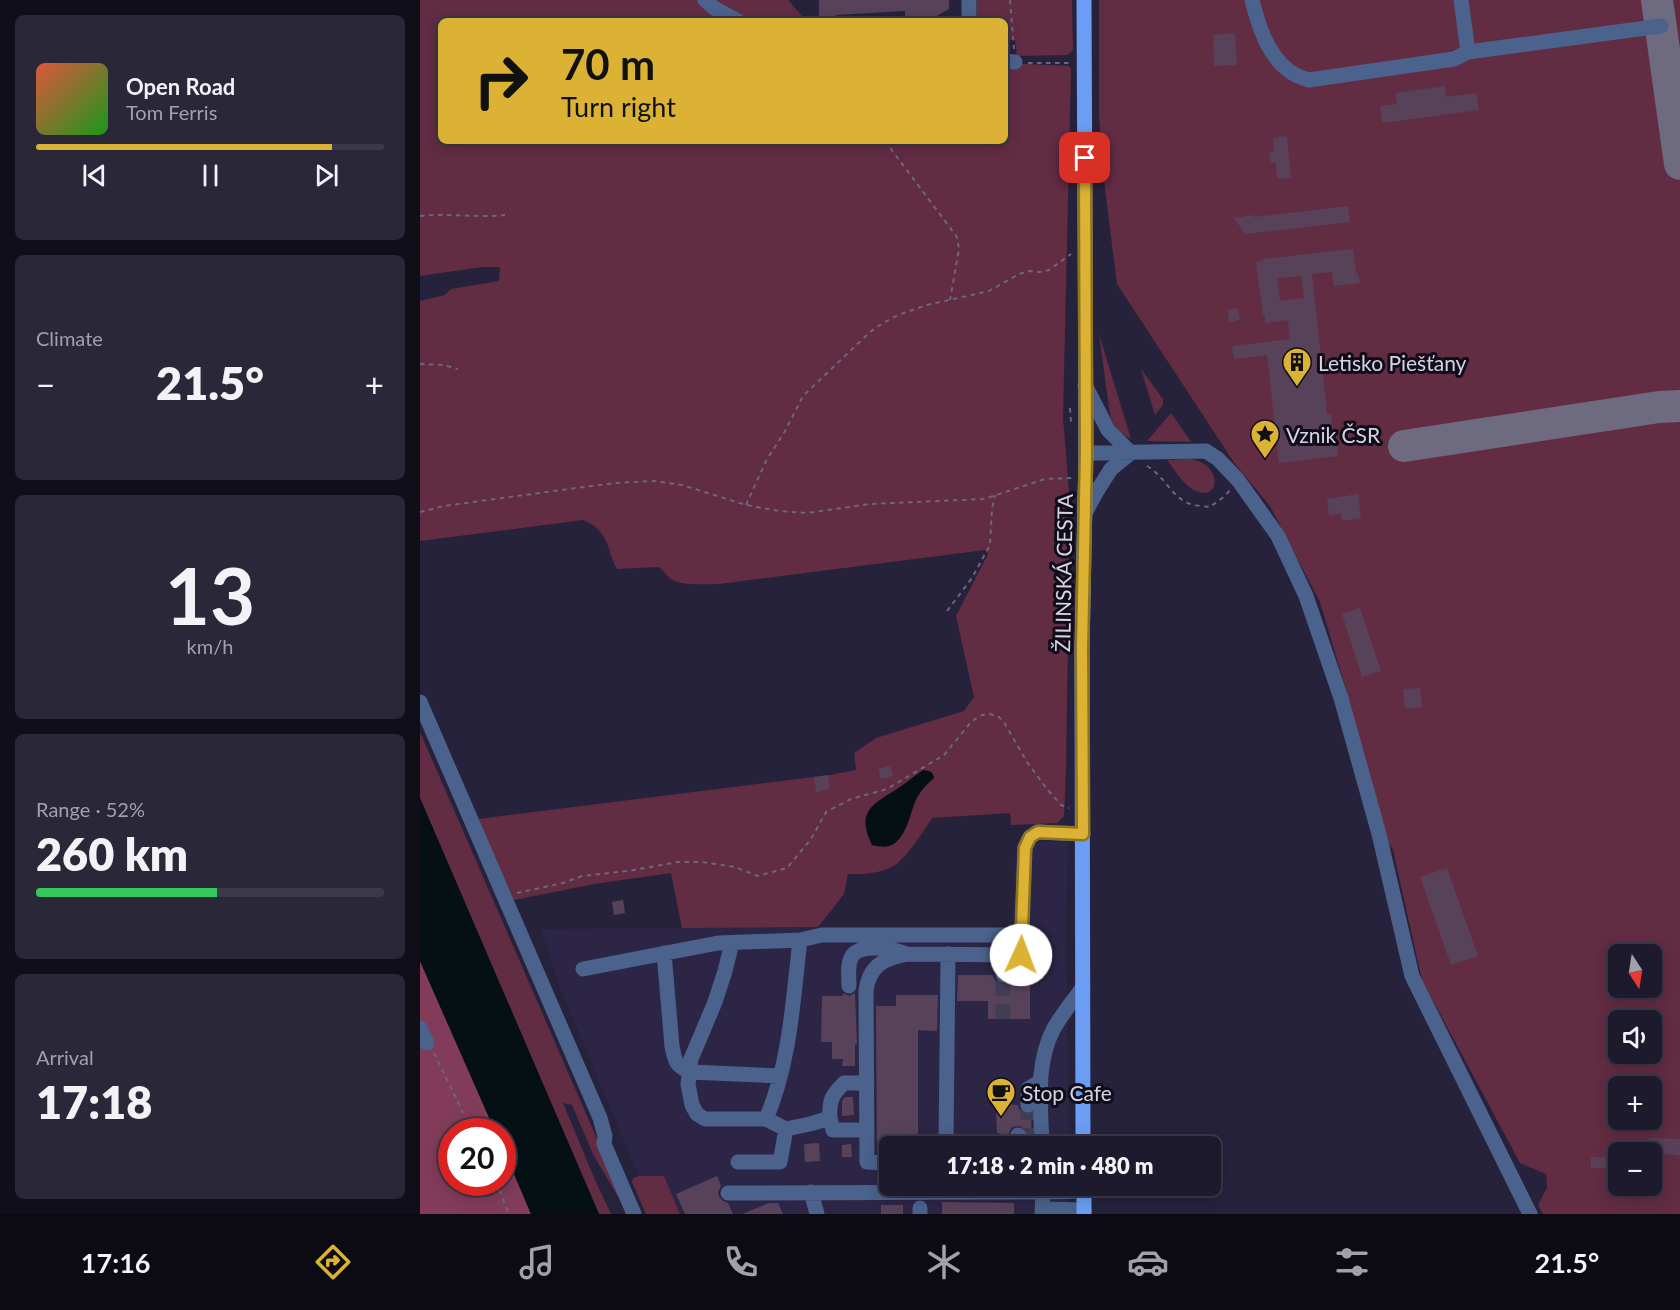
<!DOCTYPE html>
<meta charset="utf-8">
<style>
body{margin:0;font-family:Lato,sans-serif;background:#2a2739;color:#f1f3f6;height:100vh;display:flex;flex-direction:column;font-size:22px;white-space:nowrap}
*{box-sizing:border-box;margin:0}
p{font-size:20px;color:#a0a1aa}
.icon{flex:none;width:33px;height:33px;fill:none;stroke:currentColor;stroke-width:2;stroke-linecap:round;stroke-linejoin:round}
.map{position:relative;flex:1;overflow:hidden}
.sheet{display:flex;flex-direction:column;gap:15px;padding:15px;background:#100e19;width:420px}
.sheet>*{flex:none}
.hud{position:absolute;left:18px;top:18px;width:570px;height:126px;border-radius:9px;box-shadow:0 3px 15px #0003,0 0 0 2px #3b3849;background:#dbb233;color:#111;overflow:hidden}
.needle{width:39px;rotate:168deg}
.buttons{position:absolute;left:1188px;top:944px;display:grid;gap:12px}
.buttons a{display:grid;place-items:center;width:54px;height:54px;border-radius:9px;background:#1d1a2d;box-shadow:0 3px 15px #0003,0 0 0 2px #3b3849;font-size:30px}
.speed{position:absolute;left:18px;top:1118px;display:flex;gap:12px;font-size:30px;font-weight:700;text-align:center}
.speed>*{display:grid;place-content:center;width:78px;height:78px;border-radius:50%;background:#1d1a2d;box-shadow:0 3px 15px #0003,0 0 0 2px #3b3849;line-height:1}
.speed .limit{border:9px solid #d22;background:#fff;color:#111}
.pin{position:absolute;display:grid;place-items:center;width:51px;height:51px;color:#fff;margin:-26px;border-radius:12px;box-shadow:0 3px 9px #0006}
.me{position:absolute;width:66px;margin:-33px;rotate:2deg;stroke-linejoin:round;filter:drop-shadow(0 0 4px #0008)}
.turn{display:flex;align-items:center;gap:21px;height:126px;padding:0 24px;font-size:27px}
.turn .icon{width:78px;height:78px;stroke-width:2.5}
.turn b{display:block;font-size:42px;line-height:51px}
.big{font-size:45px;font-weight:800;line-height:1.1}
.sheet .card{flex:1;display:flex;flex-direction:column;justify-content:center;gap:9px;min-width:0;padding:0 21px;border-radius:9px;background:#2a2739}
.sheet .dial{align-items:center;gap:0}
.dial b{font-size:78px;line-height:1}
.song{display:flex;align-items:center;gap:18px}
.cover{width:72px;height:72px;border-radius:9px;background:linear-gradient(135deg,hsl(10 70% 55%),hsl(120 70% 35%))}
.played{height:6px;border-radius:3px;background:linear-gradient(90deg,#dbb233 85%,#3b3849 85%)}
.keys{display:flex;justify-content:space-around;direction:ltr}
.heat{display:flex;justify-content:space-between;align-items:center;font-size:33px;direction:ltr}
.charge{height:9px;border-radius:4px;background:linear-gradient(90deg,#34c759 52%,#3b3849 0)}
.trip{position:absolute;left:459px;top:1136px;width:342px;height:60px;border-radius:9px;background:#1d1a2d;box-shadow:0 3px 15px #0003,0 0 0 2px #3b3849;font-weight:800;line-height:60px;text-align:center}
.menu{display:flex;height:96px;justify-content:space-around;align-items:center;background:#0c0a12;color:#a0a1aa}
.menu .icon{width:42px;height:42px}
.menu .selected{color:#dbb233}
.menu b{font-size:27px;color:#f1f3f6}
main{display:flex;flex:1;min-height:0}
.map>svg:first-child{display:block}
</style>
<main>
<section class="sheet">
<div class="card">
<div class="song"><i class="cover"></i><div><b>Open Road</b><p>Tom Ferris</p></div></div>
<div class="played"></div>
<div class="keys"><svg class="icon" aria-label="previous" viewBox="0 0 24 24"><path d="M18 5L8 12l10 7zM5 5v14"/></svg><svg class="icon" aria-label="pause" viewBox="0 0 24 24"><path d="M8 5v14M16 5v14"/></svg><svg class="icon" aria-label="next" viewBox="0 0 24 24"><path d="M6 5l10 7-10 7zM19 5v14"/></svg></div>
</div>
<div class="card"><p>Climate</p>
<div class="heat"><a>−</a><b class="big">21.5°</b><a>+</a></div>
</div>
<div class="card dial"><b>13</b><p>km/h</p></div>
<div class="card"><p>Range · 52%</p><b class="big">260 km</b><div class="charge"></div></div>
<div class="card"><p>Arrival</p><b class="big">17:18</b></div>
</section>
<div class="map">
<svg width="1260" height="1214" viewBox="0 0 1260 1214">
<rect width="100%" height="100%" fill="#27223c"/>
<path fill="#2c2546" d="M648,841L646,930L649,1146H470V1185H649V1214H260L244,1176H219L140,988L121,929L398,927L592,930L597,842Z"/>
<path fill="#622c43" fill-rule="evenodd" d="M0,0H368L382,16L394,21H21V141H585V63L649,66L651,69L643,418L650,503L646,770L644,816L637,823L591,825L590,813L512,818C504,831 483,863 470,868C456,874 442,874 428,874L424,894L398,927L262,928L251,873L174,884L94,900L58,819L410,775L436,770L434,753L456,738L544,711L554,697L536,616L568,554L565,550L299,584C288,584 262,586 253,580C246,577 245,570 238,567L198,569L195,566C187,545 186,529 163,520L0,541V301L25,295L31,289L79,281L80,267H62L0,276Z
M557,0H652L653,50L647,55L597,56L595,40H585V21H557Z
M679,0H1260V1214H1123L1118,1205L1127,1188L1126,1174L1100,1163L1002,980L973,850L965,837L928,696L900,602L850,506L815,464L697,284L683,173L679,114ZM1198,954H1232V987H1198ZM1198,1020H1232V1053H1198ZM1198,1086H1232V1119H1198ZM1198,1152H1232V1185H1198Z
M679,334L711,439C699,433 694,427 690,415Z
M721,369L743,399V405L735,415Z
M751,413L771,442L727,441Z
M747,460C756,460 767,458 775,460C802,467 800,501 776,491C764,486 755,470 747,460Z
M0,732L201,1194L205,1209L173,1154L152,1105L143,1103L175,1180L191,1214H179L0,798Z
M219,1176H244L260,1214H226L212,1182L213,1178Z"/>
<path fill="#823c59" d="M0,961L75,1131H32V1182H82L83,1148L111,1214H0Z"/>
<path fill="#051015" d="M503,770C509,771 513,771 514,778C508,783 502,789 498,796C490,810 489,832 475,843C469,848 460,847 452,845C435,810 454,804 480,787C488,781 495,776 503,770Z
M0,798L179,1214H111L83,1148L82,1131H75L0,961Z"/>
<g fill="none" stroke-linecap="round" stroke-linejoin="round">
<path stroke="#6e6a80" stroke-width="32" d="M1237,0L1260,164
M984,446L1239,407L1260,406"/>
</g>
<path fill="#58425a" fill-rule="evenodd" d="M399,0H529V9L508,21H485V11L416,15V21H399Z
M815,33L817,65L794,66L793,35Z
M1025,86L1026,97L1056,93L1059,110L962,123L960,106L977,104L975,93Z
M867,136L871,178L857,179L856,163H851L849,153L854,152L853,138Z
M928,206L930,222L825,234L814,218L833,215L834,217Z
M933,249L936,274L938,273L940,283L914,286L912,272L892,274L907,414H911L913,431H916L918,456L859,463L847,355L814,359L812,346L870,339L868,320L845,323V316H843L836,262L843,261V259ZM881,276L884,298L860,301L857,278Z
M818,308L820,320L809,322L808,310Z
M938,494L941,518L922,521L921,513L909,515L907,499Z
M940,608L961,671L942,677L922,614Z
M1000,688L1002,707L985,709L983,689Z
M470,766L473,776L461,779L458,769Z
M408,775L410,789L396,792L394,777Z
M1027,868L1058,956L1031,965L1000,877Z
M203,900L205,913L194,915L192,902Z
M538,975H573L575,980L582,985L588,983L593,975H610V1019H568V1001H537Z
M423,993L429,996L435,993L437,1044H435V1066H422L423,1059H412V1042H401L402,996H423Z
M476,995H518L517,1031L498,1030V1146H470V1153H457L456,1006H476Z
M425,1097H433L434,1115L422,1116V1101Z
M583,1104L598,1105L599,1109L603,1113L611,1114L612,1136L600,1126L592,1127L588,1135L577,1133L576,1106H583Z
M1229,1138L1260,1139V1155L1232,1154V1152H1228Z
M399,1143L400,1161L385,1162L384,1144Z
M431,1144L432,1157H422V1145Z
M1171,1157L1198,1158V1169L1171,1168Z
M297,1176L301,1186L298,1192L299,1197L303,1201L308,1203L313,1214H265L256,1194Z
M522,1202L594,1203V1214H522Z
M349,1203H358L363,1214H322Z
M461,1205H483V1214H461Z"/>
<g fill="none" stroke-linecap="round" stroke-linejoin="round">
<path stroke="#413d55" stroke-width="15" stroke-dasharray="15 8" stroke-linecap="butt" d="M583,1019V975
M608,1105V1135"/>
<path stroke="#6b677e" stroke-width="2" stroke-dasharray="4.5 4.5" stroke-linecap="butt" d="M590,0L594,49
M608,63H650
M465,141L537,237L539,249L530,300
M0,216C28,213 57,218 85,215
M0,364L23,365L38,369
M650,408L651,423
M727,466C743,475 751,495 766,502C773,506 783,506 790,507L805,496L810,490
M326,505L346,461L365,431L383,396L450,332L463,323L478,315L507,305L569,291L599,274L609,271L620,272L629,270L651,254
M0,512L24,506L156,488L195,483L234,481L262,485L326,505L359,511L387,513L450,504L564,499L625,479L653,478
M527,611L552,578L570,545L572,509L575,495
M97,893L143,883L162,876L208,871L258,862H282L315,867L338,876L367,868L391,839L406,812L431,799L467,789L524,755L552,721L562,715L570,714L579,717L585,724L607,762L627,789L641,805L649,808
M14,1053L52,1131
M76,1182L89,1214"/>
<path stroke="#4a628c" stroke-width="15" d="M285,0L294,8L318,21
M832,0C838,24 847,54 868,70C874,75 882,78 889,80L1034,59L1048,52
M1041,0L1048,52L1241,26
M549,21V0
M585,61L595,62
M666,453L786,451L798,459L818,480L858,536L886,596L921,698L959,834L992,976L1110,1214
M665,513L677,491L691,469L711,453L688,430L665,385
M0,702L180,1118L185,1136L184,1144L214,1214
M312,943L305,971L295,1002L271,1059L268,1084L272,1105L277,1114L285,1119H346C370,1063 373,1000 380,940
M244,953L252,1046C255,1061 255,1065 270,1072L360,1076
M163,969L298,943L380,940L402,935H602
M583,975V954
M429,986C429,977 427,964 432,956C440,944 472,948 484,953
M0,1028L7,1043
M608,1105V1089L621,1081
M410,1118C409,1100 412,1095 424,1083H447
M366,1129L390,1124L410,1118L413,1130H447
M598,1135L608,1146
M526,1146L528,954
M622,1146C621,1108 615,1065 633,1030C641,1015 653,1001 663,987
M318,1162H360L366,1129L346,1119
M470,1163L447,1162L446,991C449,966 464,958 487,954L601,955L605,847L610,837L617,832L663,834
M623,1185V1192L664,1191
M391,1192L397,1214
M308,1193L623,1192L622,1214
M623,1209L664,1210
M500,1214V1208"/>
<path stroke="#6a9df3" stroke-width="15" d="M663,1146L662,649L666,453L664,0
M664,1185V1214"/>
</g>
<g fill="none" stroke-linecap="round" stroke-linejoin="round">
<g stroke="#8e7421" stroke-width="15">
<path id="route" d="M601,955L605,848L610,837L618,832L663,834L662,649L666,453L665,158"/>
</g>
<use href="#route" stroke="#dbb233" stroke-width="10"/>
</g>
<defs>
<g id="building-pin" transform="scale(1.5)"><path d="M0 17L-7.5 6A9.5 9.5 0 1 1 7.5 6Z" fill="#dbb233" stroke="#100d19"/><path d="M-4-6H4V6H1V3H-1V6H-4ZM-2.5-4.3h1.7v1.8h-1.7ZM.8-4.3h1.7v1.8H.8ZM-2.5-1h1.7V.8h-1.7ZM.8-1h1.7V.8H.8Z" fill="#111"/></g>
<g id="sight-pin" transform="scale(1.5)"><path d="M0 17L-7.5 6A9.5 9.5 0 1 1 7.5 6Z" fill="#dbb233" stroke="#100d19"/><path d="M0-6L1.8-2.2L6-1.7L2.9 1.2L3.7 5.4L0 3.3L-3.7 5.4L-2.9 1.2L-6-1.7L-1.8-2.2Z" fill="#111"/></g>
<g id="cafe-pin" transform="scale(1.5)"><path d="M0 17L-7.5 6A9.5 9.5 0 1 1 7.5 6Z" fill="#dbb233" stroke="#100d19"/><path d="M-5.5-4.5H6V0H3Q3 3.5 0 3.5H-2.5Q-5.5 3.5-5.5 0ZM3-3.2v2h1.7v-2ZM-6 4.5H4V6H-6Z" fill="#111"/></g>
</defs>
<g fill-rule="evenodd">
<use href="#building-pin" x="877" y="362"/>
<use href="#sight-pin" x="845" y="434"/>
<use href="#cafe-pin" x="581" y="1092"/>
</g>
<g text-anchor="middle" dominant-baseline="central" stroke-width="6" stroke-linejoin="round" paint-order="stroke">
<g font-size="21" fill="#d5d3e5" stroke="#100d19" text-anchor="start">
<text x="898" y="362">Letisko Piešťany</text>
<text x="866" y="434">Vznik ČSR</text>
<text x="602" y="1092">Stop Cafe</text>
</g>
<g font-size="21" fill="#d5d3e5" stroke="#100d19">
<text transform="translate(643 573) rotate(-89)">ŽILINSKÁ CESTA</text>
</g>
</g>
</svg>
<div class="buttons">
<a><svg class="needle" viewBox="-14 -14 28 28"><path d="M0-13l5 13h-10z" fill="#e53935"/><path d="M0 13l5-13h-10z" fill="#a0a1aa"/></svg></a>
<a><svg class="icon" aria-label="sound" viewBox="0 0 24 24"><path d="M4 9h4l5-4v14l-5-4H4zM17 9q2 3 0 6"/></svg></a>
<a>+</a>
<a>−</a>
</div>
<div class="speed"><div class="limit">20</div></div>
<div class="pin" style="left:665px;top:158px;background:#d93025"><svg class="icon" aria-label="arrive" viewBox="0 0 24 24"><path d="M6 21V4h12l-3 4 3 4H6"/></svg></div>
<svg class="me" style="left:601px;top:955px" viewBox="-20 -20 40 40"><circle r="19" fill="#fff"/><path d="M0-13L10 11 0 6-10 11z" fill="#dbb233"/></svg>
<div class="trip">17:18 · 2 min · 480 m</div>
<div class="hud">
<div class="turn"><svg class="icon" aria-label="right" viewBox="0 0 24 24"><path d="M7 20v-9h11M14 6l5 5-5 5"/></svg><div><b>70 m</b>Turn right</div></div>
</div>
</div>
</main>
<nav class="menu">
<b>17:16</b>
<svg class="icon selected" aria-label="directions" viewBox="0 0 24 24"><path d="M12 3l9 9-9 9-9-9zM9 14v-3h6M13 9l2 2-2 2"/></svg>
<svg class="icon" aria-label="music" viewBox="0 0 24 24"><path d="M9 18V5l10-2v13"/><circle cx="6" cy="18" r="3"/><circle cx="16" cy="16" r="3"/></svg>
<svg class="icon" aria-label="phone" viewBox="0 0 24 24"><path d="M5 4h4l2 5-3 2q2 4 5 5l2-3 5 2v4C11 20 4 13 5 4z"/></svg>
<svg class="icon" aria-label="climate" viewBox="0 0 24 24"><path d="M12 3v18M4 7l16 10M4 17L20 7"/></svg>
<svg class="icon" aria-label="car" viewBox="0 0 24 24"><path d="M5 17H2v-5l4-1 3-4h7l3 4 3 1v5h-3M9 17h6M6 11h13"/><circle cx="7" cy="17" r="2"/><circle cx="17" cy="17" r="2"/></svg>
<svg class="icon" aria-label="filters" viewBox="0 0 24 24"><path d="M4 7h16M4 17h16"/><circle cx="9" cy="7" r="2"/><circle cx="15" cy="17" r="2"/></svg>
<b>21.5°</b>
</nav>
